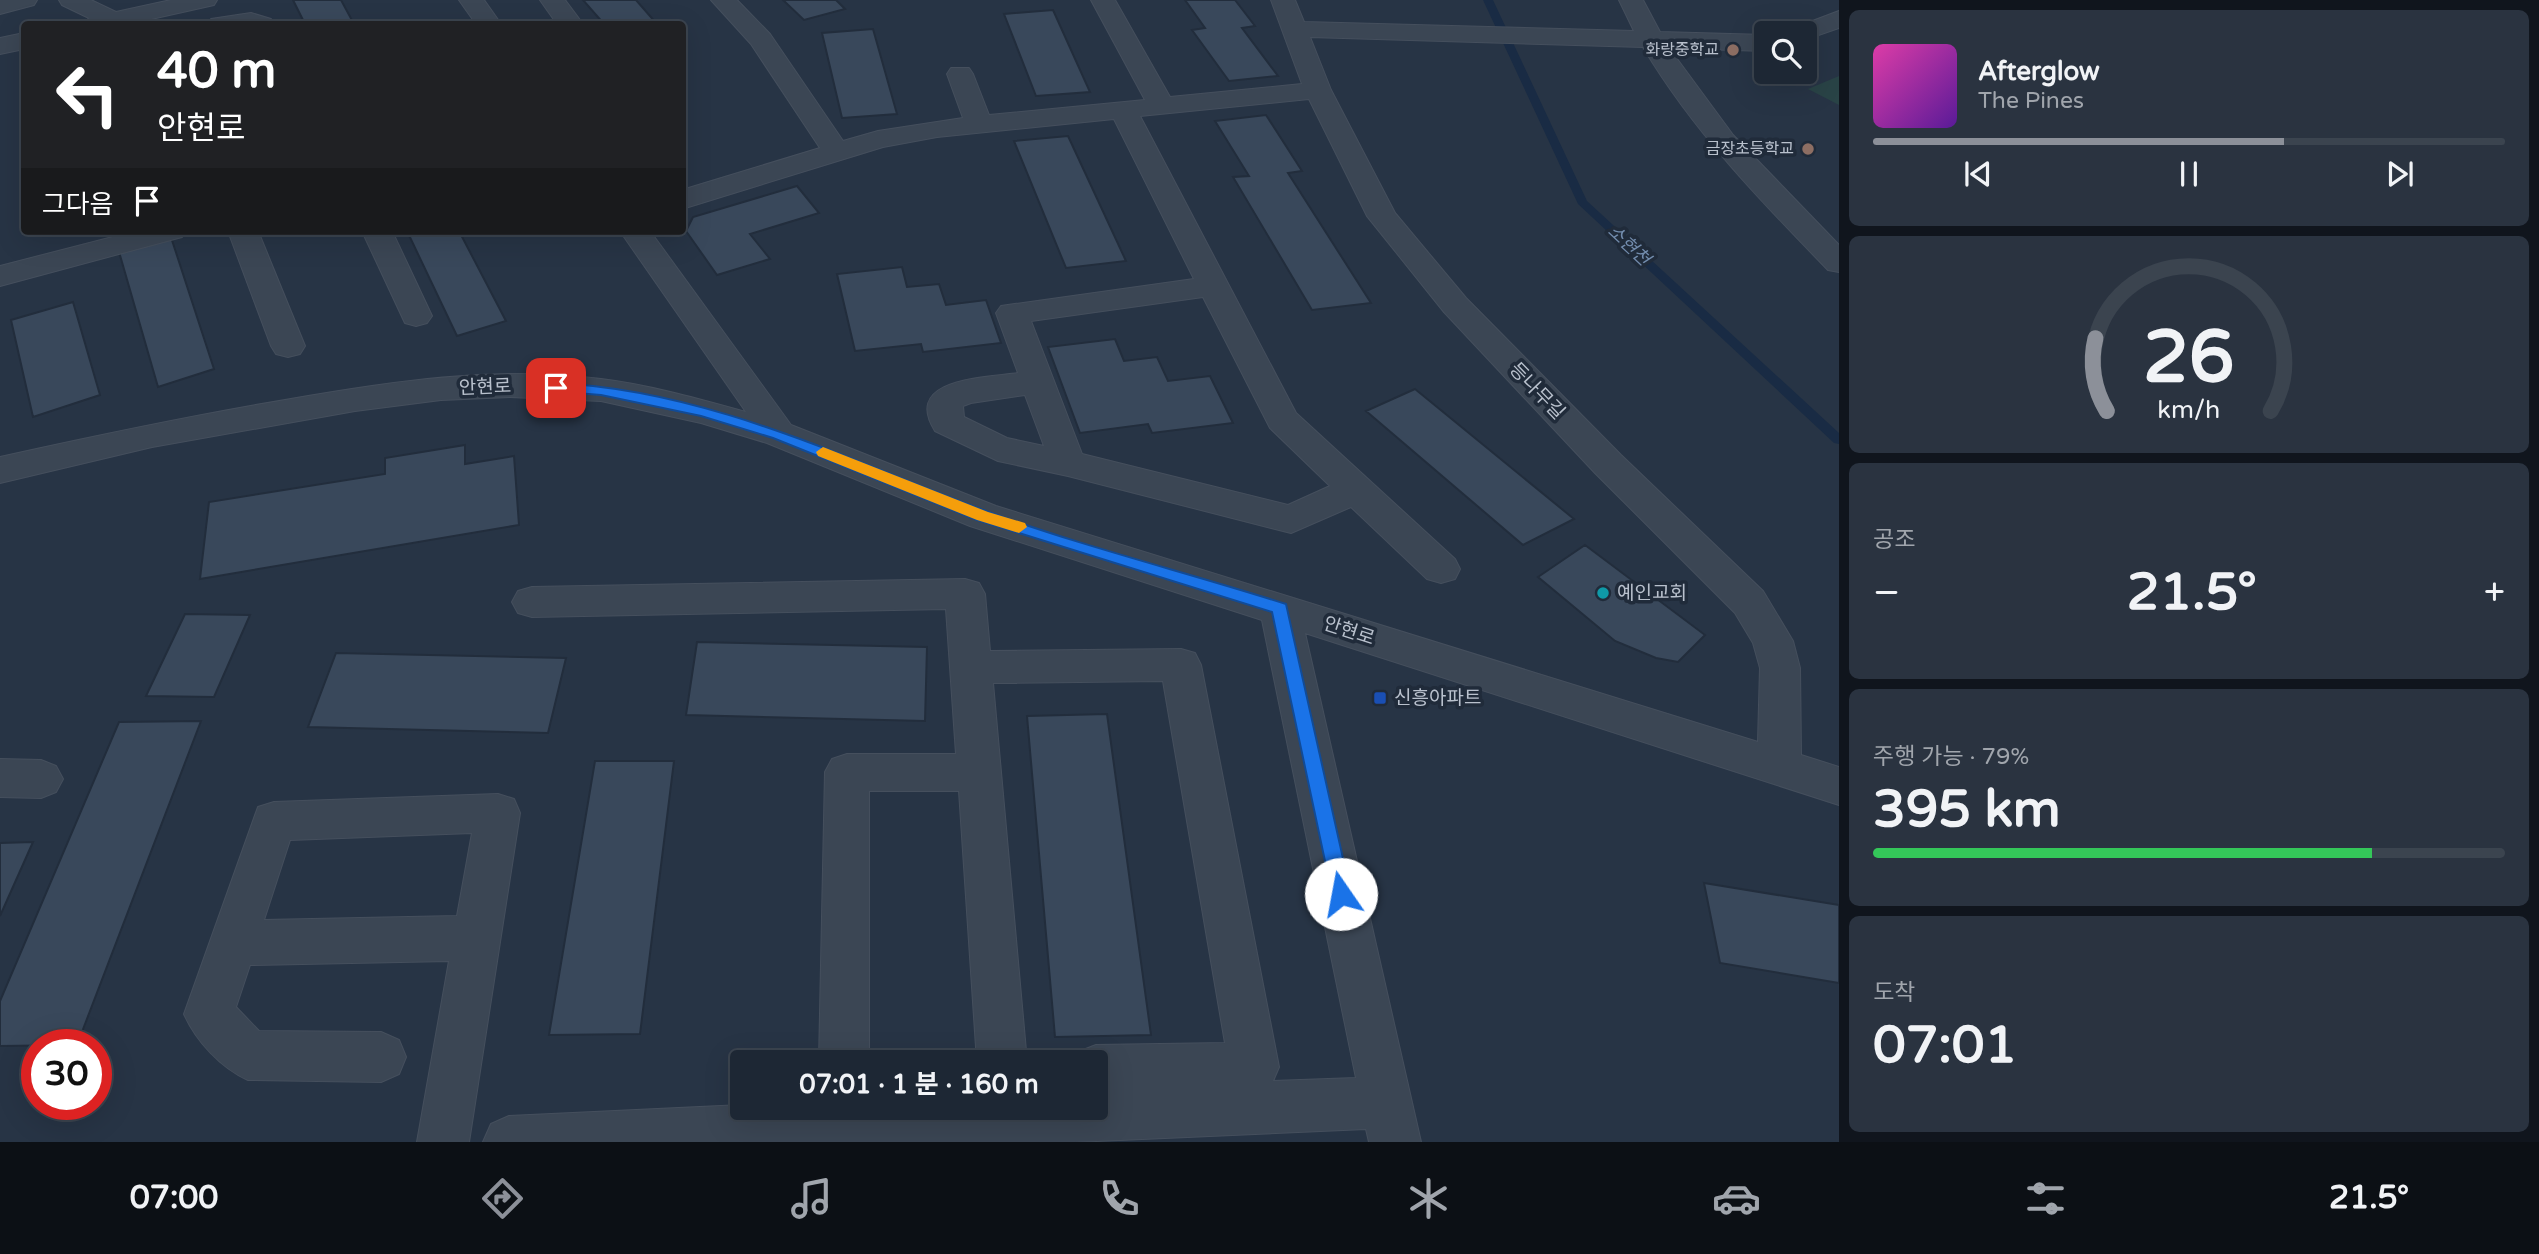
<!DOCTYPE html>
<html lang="ko">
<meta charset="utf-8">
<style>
body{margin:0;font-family:"Varela Round","Noto Sans KR",sans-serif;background:#2a3340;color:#f1f3f6;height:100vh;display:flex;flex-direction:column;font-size:26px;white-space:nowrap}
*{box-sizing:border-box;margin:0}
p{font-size:23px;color:#a0a5ac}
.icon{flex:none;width:38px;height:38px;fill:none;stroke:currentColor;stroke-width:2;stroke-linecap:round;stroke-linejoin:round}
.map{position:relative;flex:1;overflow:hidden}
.side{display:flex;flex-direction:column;gap:10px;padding:10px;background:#10151d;width:700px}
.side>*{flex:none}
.top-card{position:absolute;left:21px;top:21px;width:665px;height:214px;border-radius:7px;box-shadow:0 7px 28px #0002,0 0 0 2px #3b444f;background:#202124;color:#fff;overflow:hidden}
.tools{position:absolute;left:1754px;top:21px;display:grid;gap:14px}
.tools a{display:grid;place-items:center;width:63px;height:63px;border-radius:7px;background:#1d2734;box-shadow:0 7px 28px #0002,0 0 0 2px #3b444f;font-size:35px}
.speed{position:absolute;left:21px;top:1029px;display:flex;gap:14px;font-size:35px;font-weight:700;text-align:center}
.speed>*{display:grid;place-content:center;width:91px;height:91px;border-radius:50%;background:#1d2734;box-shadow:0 7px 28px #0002,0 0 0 2px #3b444f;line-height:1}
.speed .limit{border:10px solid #d22;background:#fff;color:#111}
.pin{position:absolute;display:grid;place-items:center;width:60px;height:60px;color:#fff;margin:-30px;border-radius:14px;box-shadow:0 4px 10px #0006}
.me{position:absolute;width:77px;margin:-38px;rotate:348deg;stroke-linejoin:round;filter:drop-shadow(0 0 5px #0008)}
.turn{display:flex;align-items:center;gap:24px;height:147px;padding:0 21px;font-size:32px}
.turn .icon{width:91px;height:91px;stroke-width:2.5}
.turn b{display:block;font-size:49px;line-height:60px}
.then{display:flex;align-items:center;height:66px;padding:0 21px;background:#0003;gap:14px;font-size:26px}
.big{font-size:52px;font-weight:700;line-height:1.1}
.side .tile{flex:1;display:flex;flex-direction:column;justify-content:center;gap:10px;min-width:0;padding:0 24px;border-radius:10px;background:#2a3340}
.side .dial{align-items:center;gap:0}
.dial svg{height:182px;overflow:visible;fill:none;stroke:#3b444f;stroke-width:7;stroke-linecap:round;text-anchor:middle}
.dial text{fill:#f1f3f6;stroke:none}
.song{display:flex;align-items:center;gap:21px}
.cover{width:84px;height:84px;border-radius:10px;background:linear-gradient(135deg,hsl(320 70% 55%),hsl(270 70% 35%))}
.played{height:7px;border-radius:4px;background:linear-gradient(90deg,#8c9099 65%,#3b444f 65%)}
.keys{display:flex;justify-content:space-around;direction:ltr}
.heat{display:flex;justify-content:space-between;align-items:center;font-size:38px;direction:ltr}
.charge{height:10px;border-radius:5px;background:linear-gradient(90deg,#34c759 79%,#3b444f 0)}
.trip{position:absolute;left:730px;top:1050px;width:378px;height:70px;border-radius:7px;background:#1d2734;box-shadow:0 7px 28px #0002,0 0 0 2px #3b444f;font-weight:700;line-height:70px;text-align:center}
.tab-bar{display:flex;height:112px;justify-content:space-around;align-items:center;background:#0c1015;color:#a0a5ac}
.tab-bar .icon{width:49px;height:49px}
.tab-bar .selected{color:#8c9099}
.tab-bar b{font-size:32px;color:#f1f3f6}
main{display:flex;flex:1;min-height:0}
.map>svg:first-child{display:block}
</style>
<main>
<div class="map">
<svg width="1839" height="1142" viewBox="0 0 1839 1142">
<rect width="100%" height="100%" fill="#273445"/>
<path fill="#294346" d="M1839,76V105L1808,89Z"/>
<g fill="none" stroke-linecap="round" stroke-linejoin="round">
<path fill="#192b44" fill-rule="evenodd" d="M1483,0H1493L1587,201L1839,433V444L1834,443L1578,204Z"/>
</g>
<path fill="#39485b" stroke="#222d3c" stroke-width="2" d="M293,0H341L354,24H305Z
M583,0H636L657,24H604Z
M783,0H836L845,9L804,20Z
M1185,0H1235L1255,26L1242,28L1278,76L1229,81L1192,30L1205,28Z
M1053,10L1090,92L1036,96L1004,14Z
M873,29L897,114L842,118L822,33Z
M1266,115L1302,171L1288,173L1371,303L1312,310L1233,177L1249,176L1215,121Z
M1068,136L1126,261L1066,268L1014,141Z
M797,186L819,213L750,234L770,259L717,275L686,231L693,217Z
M113,231H169L214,369L158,387Z
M407,231H459L506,321L457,336Z
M902,267L907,287L939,284L946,305L986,300L1001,343L923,352L921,344L855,351L837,274Z
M73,302L100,395L33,417L11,320Z
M1115,339L1124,361L1157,357L1168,381L1210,376L1233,423L1152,433L1148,424L1080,433L1048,347Z
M1415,389L1574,519L1523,545L1366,411Z
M465,445V464L514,456L519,525L200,579L209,502L385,474V458Z
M1585,545L1705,635L1678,662L1656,658L1615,641L1538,577Z
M185,614L250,615L214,697L146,696Z
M697,642L927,647L925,721L686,715Z
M336,653L566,658L548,733L308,727Z
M1107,714L1151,1035L1055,1037L1027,716Z
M201,721L77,1045L0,1046V1001L119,722Z
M595,761H674L640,1034L549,1035Z
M33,842L0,916V843Z
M1704,883L1839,905V983L1720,963Z"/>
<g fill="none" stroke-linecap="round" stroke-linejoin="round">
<g stroke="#454f5d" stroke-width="2">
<path id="minor" d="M0,0H37L34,5L0,14Z
M59,0H91L116,12L171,0H217L214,5L129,24H85L89,18L62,5Z
M459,0H484L501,24H476Z
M540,0H565L583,24H557Z
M711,0H737L770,34L843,141L878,131L963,118L947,74L951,68H969L973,74L989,115L1145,100L1091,0H1115L1170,97L1302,84L1271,0H1295L1304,22L1634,31L1619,0H1643L1660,32L1766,35V51L1669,48L1733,135L1839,245V272L1828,270C1760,200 1693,131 1643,47L1310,37L1331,90L1395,213L1466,298L1621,455L1763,591L1793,641L1800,668L1801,755L1839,767V805L1305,633L1421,1142H1369L1366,1129L1075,1142H483L491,1124L509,1116L742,1105L1096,1108V1062H1074L1078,1052L1096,1045L1225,1043L1163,681L993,683L1027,1062H977L959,791H869V1062H819L825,772L832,759L847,754H956L946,609L532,617L518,613L512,602L518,591L532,587L965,579L979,583L985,594L990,651L1181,649L1195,653L1201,665L1279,1067L1273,1081L1356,1078L1262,620L970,526L767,443L701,423L601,401L510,397L441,400L355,411L152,447L0,483V457C95,436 190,416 285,400C388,382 497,365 601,379C650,385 699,399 746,412L620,231H650L791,425L996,506L1758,742L1760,668L1753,643L1735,613L1595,473L1444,312L1367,216L1309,99L1140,116L1296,413L1455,559L1460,569L1455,579L1441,583L1427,579L1351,507L1291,533L1068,476L998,461L935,431C902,378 985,378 1018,373L996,313L1001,306L1194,279L1114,119L937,137L883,147L682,209V190L820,148L751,44ZM1203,297L1270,428L1330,486L1288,505L1082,454L1031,321ZM1025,395L1044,446L1007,438L964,417L963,406L971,403Z
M1839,11V28L1804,40V33H1790L1794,28Z
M251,13L271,19L275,24H207L211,19Z
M24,33V49L0,54V38Z
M136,231H186L182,237L0,286V266Z
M228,231H258L305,346L300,354L288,357L276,354L271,346Z
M362,231H392L432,316L427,323L416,326L405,323Z
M0,759L41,760L56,766L63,779L56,792L41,798L0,797Z
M498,794L514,799L520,813L469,1142H417L449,961L250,965L236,1007L259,1031L381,1032L399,1040L406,1057L399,1074L381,1082L248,1080C221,1068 196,1041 184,1014L258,807L274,802ZM472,833L457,916L264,920L290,840Z"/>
</g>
<use href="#minor" fill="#3b4654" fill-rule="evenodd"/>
</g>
<path fill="#1a73e8" stroke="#114b97" stroke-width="2" d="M556,383C708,390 845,459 986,511C1084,547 1186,572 1286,604L1351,894L1348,900L1341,903L1334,900L1332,894L1272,612L977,520L773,438L701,416L601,395L551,391L549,388Z"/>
<path fill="#f59e0b" d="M823,447L988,512L1025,523L1027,527L1019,533L977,520L818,456L816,452Z"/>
<g fill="#8d6e63" stroke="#202b3a" stroke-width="2.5">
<circle cx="1733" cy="50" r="7"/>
<circle cx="1808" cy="149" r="7"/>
</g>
<circle fill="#0f9aa8" stroke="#202b3a" stroke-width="2.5" cx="1603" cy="593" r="7"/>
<rect fill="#1a4fb4" stroke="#202b3a" stroke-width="2.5" x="1373" y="691" width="14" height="14" rx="3.5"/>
<g text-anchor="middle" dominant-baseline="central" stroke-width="7" stroke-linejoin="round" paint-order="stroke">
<g font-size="16" fill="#b9c1cd" stroke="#202b3a" text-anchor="end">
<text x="1719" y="50">화랑중학교</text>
<text x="1794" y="149">금장초등학교</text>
</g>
<g font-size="18" font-style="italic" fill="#728cad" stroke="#202b3a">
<text transform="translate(1629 245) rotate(43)">소현천</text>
</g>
<g font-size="19" fill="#b9c1cd" stroke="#202b3a">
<text transform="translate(485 387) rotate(-2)">안현로</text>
<text transform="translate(1537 391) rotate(46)">등나무길</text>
<text transform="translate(1349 631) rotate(18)">안현로</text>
</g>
<g font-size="19" fill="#b9c1cd" stroke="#202b3a" text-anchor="start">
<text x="1617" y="593">예인교회</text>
<text x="1394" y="698">신흥아파트</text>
</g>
</g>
</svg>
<div class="tools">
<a><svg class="icon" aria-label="search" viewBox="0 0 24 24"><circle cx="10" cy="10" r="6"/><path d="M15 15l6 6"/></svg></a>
</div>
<div class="speed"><div class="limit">30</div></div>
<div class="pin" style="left:556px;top:388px;background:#d93025"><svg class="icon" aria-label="arrive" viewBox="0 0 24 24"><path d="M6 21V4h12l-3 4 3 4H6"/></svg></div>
<svg class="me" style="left:1341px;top:894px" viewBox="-20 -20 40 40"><circle r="19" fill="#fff"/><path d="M0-13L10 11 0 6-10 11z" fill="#1a73e8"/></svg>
<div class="trip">07:01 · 1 분 · 160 m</div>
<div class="top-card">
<div class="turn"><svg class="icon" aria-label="left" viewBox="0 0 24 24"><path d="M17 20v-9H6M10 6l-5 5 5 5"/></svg><div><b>40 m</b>안현로</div></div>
<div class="then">그다음<svg class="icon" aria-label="arrive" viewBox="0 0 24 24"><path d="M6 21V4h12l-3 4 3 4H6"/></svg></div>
</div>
</div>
<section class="side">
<div class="tile">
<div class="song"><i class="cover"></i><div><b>Afterglow</b><p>The Pines</p></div></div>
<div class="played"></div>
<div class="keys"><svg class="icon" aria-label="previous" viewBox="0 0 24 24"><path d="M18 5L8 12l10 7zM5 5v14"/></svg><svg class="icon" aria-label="pause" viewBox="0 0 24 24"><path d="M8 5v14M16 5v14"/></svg><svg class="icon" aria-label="next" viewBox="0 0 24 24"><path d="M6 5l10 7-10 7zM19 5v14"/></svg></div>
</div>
<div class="tile dial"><svg viewBox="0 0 100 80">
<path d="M14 69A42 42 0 1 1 86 69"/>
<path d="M14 69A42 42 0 0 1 9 37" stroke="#8c9099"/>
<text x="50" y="56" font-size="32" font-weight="700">26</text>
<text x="50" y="72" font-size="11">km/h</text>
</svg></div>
<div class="tile"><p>공조</p>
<div class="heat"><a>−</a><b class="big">21.5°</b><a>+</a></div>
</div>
<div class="tile"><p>주행 가능 · 79%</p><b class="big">395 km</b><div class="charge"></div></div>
<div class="tile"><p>도착</p><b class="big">07:01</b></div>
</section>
</main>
<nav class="tab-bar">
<b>07:00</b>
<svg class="icon selected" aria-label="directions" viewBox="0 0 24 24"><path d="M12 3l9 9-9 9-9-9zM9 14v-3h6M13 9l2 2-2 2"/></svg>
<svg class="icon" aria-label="music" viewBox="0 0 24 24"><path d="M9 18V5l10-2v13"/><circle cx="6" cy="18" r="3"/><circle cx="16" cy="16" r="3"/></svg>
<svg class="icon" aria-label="phone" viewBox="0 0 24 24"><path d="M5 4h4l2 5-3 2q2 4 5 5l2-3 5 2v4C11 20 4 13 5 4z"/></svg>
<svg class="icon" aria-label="climate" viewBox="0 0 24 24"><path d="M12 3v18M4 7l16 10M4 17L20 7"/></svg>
<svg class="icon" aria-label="car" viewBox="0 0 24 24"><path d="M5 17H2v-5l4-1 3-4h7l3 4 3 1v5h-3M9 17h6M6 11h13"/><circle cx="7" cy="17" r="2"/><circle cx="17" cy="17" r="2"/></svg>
<svg class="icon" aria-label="filters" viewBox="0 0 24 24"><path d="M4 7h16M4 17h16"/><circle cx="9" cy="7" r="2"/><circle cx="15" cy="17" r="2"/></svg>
<b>21.5°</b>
</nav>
